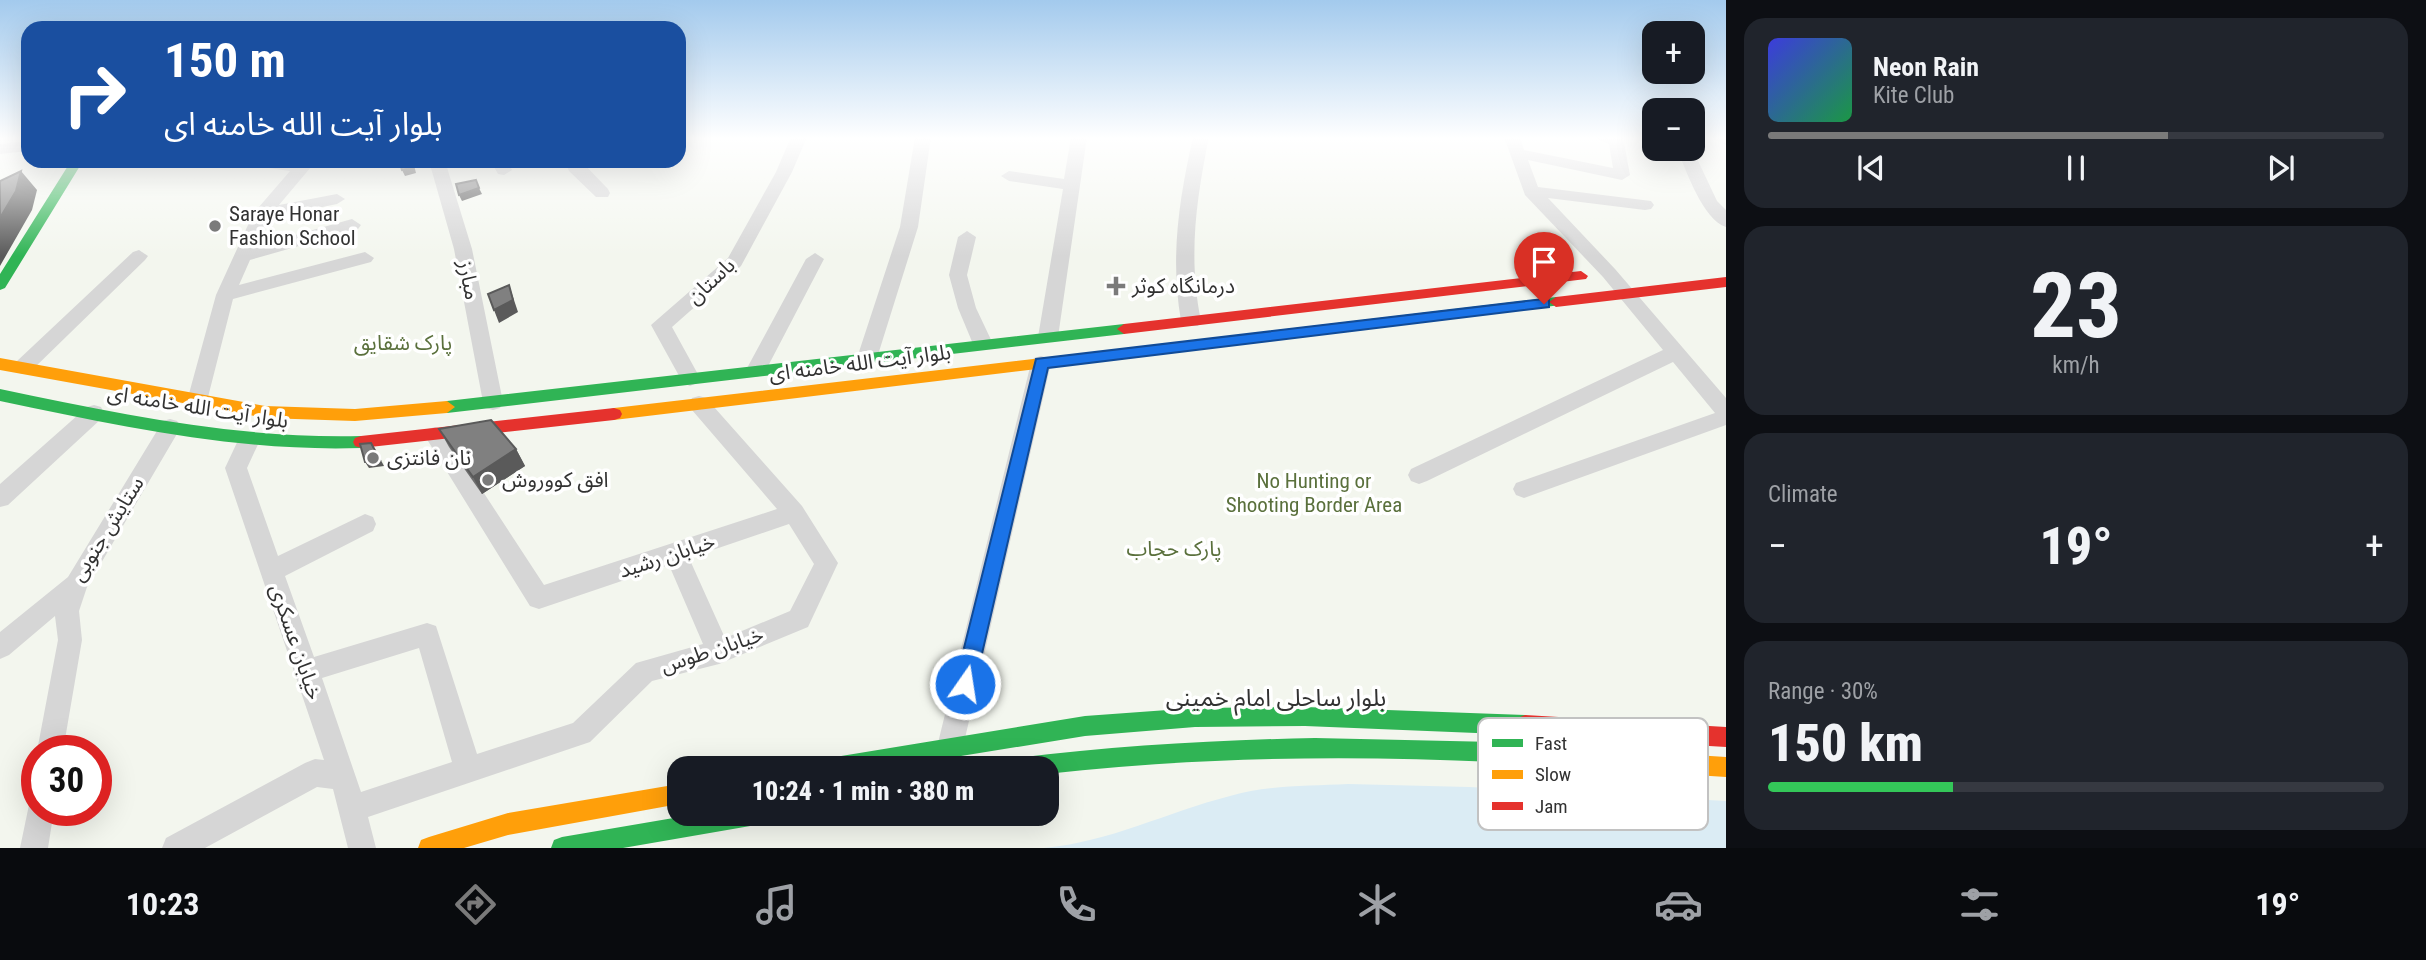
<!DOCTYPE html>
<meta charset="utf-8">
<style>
body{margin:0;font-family:"Roboto Condensed","Noto Sans Arabic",sans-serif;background:#20242c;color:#f1f3f6;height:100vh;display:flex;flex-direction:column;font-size:26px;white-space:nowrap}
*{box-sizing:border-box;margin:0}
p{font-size:23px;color:#9ea1a6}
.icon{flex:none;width:38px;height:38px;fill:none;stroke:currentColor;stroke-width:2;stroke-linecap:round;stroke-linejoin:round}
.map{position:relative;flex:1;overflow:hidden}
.drawer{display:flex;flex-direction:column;gap:18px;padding:18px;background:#0d0f14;width:700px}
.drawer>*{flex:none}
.hud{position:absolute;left:21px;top:21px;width:665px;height:147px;border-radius:21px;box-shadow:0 7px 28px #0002;background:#1a4fa0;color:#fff;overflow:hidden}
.fabs{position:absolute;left:1642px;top:21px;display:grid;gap:14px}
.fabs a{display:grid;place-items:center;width:63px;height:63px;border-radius:14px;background:#171b24;box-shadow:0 7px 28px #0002;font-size:35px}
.speed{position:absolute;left:21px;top:735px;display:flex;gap:14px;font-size:35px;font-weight:700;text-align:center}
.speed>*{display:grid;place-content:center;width:91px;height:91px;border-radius:50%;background:#171b24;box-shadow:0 7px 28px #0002;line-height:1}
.speed .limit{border:10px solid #d22;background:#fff;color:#111}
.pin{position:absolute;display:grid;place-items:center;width:60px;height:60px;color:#fff;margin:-72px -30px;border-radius:50% 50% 50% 0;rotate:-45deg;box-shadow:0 0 7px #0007}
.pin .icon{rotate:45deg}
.me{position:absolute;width:77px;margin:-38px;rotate:13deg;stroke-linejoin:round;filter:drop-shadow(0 0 5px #0008)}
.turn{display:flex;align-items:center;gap:24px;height:147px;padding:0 28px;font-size:32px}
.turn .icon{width:91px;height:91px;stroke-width:2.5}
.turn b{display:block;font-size:49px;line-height:60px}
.big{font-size:52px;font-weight:800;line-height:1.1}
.drawer .tile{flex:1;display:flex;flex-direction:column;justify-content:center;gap:10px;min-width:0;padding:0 24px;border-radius:21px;background:#20242c}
.drawer .dial{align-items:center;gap:0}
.dial b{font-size:91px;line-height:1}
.song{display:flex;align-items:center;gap:21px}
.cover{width:84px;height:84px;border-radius:10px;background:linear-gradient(135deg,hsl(240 70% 55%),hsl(140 70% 35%))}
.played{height:7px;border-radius:4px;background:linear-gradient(90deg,#7a7a7a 65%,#363941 65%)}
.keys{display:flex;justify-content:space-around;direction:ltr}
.heat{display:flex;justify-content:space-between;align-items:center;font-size:38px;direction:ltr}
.charge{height:10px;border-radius:5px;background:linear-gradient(90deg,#34c759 30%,#363941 0)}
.trip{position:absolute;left:667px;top:756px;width:392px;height:70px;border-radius:21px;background:#171b24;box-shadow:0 7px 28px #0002;font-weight:800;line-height:70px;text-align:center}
.menu{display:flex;height:112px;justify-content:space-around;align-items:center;background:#090b0e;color:#9ea1a6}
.menu .icon{width:49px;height:49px}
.menu .on{color:#7a7a7a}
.menu b{font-size:32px;color:#f1f3f6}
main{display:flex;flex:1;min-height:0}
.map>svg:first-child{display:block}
</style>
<main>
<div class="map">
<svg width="1726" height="848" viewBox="0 0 1726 848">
<rect width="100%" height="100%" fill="#fff"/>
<path fill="#f3f6ee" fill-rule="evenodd" d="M0,137H28V161H679V137H1654V149H1692V137H1726V848H0ZM37,751H96V810H37ZM679,768H1046V814H679Z"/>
<path fill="#dbecf4" d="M1348,784L1469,787L1726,801V848H1044C1110,842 1167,812 1230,796C1268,785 1309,786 1348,784Z"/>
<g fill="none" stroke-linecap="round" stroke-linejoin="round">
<path fill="#d6d6d6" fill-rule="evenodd" d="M791,137H807L792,172L741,266L672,327L700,378L697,383L690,386L683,383L651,325L728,258L776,172Z
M915,137H931L918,227L877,358L874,363L867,365L860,363L857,358L900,227Z
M1071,137H1087L1058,337L1055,342H1041L1038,337L1063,189L1009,181L1001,176L1009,171L1064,179Z
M1193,137H1209C1196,200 1188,258 1201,321L1198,326H1184L1181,321C1170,257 1179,200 1193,137Z
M1504,137H1520L1524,150L1613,168L1609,144L1593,137L1623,138L1630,175L1622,180L1528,160L1538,187L1651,201L1654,205L1651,209L1645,210L1548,198L1615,269L1726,398V425L1524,498L1516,495L1513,489L1516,483L1715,413L1673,362L1427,481L1419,484L1411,481L1408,475L1411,469L1663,350L1603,277L1525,195Z
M1710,137H1726V145Z
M28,141V151L0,154V144Z
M1692,148L1717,201L1726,210V227C1703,220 1686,170 1677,149Z
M247,161H316L279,205L337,194L345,199L337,204L269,218L256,246L352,219L361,225L358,229L250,260L239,285L365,252L374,258L371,262L233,299L207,401L204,407L197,409L190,407L187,401L216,295L253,214L290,171L255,166Z
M429,161H445L472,249L503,402L500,408L493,410L486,408L483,402L454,249Z
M491,161H507L512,170L504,175L498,174Z
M565,161H581L608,189L610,193L608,197H596L569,171Z
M967,231L976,237L967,275L976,308L993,344L990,349H976L973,344L958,308L949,275L958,237Z
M139,250L148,256L145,260L30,372L23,374L16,372L13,367L16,362L133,252Z
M815,253L824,259L766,370L763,375L756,377L749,375L746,370L806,259Z
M1041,356L1048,358L1051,363L963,747L959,756L950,760L941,756L937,747L1031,363L1034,358Z
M699,396L706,398L802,506L838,563L808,627L719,664L652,681L590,742L368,817L376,848H348L333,789L317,787L205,848H162L166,838L305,763L315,759L324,760L225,468L241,434L249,432L257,434L260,440L247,468L278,556L365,514L373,517L376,524L373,531L285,576L314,657L427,623L436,626L477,754L573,723L636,663L703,644L669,565L539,609L530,606L428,441L424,435L428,429L435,427L442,429L544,585L777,509L692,410L689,404L692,398ZM789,524L814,564L790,611L725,638L689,558ZM419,648L452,762L361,792L322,678Z
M94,405L101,407L104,413L101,419L8,505L0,507V484L87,407Z
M170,419L177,421L181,427L87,587L79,611L82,640L63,751H37L58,640L55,616L9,655L0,659V632L68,577L163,421Z
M37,797V810H54L48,848H20L30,800Z"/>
<path fill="#30b455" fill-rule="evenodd" d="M71,161H83L5,288L0,290V274Z
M1556,297L1563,302L1561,305L1162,354L1155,349L1162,344Z
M1124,324L1131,329L1124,334L447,413L439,407L447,401Z
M0,389C120,414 238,439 361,436L367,438L369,442L367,446L361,448C238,452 120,426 0,401Z
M1305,707L1525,715L1532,718L1535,725L1532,732L1525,735L1305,726L1195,727L1085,736L887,768H819L822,761L829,758L1085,716L1195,708Z
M1315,738L1495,742L1502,745L1505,752L1502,759L1495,762C1345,755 1196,757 1046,774V768H1005L1008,761L1015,758C1115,746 1214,740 1315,738Z
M697,814H767L763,821L756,825L623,848H551L554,840L562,837Z"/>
<path fill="#ff9f0a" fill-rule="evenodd" d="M1162,344L1169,349L1162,354L614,420L608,418L606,414L608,410L614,408Z
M0,358L265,406L355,409L447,401L455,407L447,413L355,421L265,418L0,370Z
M1495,742L1726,757V777L1495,762L1488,759L1485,752L1488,745Z
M679,784V804L508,835L464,848H418L421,840L429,837L508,813Z"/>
<path fill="#e5322d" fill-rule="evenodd" d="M1581,271L1588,276L1586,279L1124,334L1117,329L1124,324Z
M1726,277V287L1556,307L1549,302L1556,297Z
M614,408L620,410L622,414L620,418L614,420L361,448L355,446L353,442L355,438L361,436Z
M1525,715L1726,727V747L1525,735L1518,732L1515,725L1518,718Z"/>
</g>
<path fill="#6e6e6e" d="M439,429L516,449L525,466L482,494L449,447Z"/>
<path fill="#5a5a5a" d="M413,161L416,173L405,176L402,170Z
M21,171L37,190L32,210L0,266V218Z
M479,188L482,194L462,201L459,195Z
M509,285L518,312L499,323L494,310Z
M371,443L375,449L384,466L369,468L365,462Z
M516,449L525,466L482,494L473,477Z"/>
<path fill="#808080" stroke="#5a5a5a" stroke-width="2" d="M399,161H412L414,167L402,170Z
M21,171L16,191L0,218V181Z
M476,180L479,188L459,195L456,184Z
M509,285L513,300L494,310L488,294Z
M491,420L516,449L473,477L439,429Z
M371,443L380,460L365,462L360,444Z"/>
<linearGradient id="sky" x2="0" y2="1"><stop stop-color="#a3caed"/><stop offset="0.54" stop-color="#fff"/><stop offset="1" stop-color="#fff" stop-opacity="0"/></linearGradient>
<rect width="1726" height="256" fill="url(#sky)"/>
<path fill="#1a73e8" stroke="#114b97" stroke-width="2" d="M1544,299L1549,300V307L1048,368L975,684L972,691L965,694L958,691L955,684L1036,359Z"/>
<g fill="#7a7a7a" stroke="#fff" stroke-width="2.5">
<circle cx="215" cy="226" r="7"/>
<path d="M1112.5 275.5h7v7h7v7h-7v7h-7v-7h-7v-7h7z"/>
<circle cx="373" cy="458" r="7"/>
<circle cx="488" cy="480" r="7"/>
</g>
<g text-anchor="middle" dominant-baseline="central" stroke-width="7" stroke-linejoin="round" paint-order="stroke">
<g font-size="21" fill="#323232" stroke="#fff" text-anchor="start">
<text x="229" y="214">Saraye Honar<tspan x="229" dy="24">Fashion School</tspan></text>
<text x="1132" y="286">درمانگاه کوثر</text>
<text x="387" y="458">نان فانتزی</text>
<text x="502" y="480">افق کووروش</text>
</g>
<g font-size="21" fill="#323232" stroke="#fff">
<text transform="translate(469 280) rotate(79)">مبارز</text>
<text transform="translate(711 281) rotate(-43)">باستان</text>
<text transform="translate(860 363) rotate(-7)">بلوار آیت الله خامنه ای</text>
<text transform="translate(198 407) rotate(9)">بلوار آیت الله خامنه ای</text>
<text transform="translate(107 529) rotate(-58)">ستایش جنوبی</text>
<text transform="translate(667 556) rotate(-18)">خیابان رشید</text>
<text transform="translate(296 642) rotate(71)">خیابان عسکری</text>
<text transform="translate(712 650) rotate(-18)">خیابان طوس</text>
</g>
<g font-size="21" fill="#5a703c" stroke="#fff">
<text x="403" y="343">پارک شقایق</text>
<text x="1314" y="481">No Hunting or<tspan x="1314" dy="24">Shooting Border Area</tspan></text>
<text x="1174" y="549">پارک حجاب</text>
</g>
<g font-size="24" fill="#323232" stroke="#fff">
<text x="1276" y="698">بلوار ساحلی امام خمینی</text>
</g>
</g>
<rect x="1478" y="718" width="230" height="112" rx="10" fill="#fff" stroke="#c2c2c2" stroke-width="2"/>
<rect x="1492" y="739" width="31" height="8" fill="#30b455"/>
<rect x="1492" y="770" width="31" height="9" fill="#ff9f0a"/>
<rect x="1492" y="802" width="31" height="8" fill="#e5322d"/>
<g font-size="19" fill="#323232">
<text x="1535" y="750">Fast</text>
<text x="1535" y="781">Slow</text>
<text x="1535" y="813">Jam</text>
</g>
</svg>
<div class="fabs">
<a>+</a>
<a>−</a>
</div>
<div class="speed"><div class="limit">30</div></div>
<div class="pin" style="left:1544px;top:304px;background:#d93025"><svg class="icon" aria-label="arrive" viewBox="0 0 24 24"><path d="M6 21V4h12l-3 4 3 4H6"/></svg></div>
<svg class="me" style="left:965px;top:684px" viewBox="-20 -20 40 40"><circle r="17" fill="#1a73e8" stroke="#fff" stroke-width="3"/><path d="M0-11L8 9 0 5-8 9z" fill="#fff"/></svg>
<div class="trip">10:24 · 1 min · 380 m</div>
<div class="hud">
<div class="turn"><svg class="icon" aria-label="right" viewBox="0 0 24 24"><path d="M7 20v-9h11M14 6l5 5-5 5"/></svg><div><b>150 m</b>بلوار آیت الله خامنه ای</div></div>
</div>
</div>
<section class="drawer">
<div class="tile">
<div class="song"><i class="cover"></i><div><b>Neon Rain</b><p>Kite Club</p></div></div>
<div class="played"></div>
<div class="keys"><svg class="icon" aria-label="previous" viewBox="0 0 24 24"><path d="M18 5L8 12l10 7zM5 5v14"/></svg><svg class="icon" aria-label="pause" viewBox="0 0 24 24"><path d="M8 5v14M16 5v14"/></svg><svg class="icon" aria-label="next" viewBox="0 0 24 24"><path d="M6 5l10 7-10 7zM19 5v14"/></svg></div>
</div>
<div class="tile dial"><b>23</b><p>km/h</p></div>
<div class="tile"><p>Climate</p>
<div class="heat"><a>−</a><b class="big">19°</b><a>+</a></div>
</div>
<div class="tile"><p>Range · 30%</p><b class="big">150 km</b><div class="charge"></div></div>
</section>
</main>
<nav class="menu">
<b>10:23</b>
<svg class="icon on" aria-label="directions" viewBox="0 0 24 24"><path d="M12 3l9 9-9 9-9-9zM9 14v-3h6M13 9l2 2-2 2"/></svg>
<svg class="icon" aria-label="music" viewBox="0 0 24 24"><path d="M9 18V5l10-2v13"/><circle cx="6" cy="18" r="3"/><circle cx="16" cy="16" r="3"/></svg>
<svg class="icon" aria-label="phone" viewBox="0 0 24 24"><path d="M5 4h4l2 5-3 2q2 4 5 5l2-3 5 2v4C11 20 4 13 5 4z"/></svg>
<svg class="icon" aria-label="climate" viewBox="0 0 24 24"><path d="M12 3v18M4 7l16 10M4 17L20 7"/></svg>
<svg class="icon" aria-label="car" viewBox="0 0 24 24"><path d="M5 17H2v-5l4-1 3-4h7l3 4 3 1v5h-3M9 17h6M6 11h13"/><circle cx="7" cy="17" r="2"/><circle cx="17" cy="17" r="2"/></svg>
<svg class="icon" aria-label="filters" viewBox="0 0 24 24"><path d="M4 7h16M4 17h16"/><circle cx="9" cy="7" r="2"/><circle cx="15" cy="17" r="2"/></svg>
<b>19°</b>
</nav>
